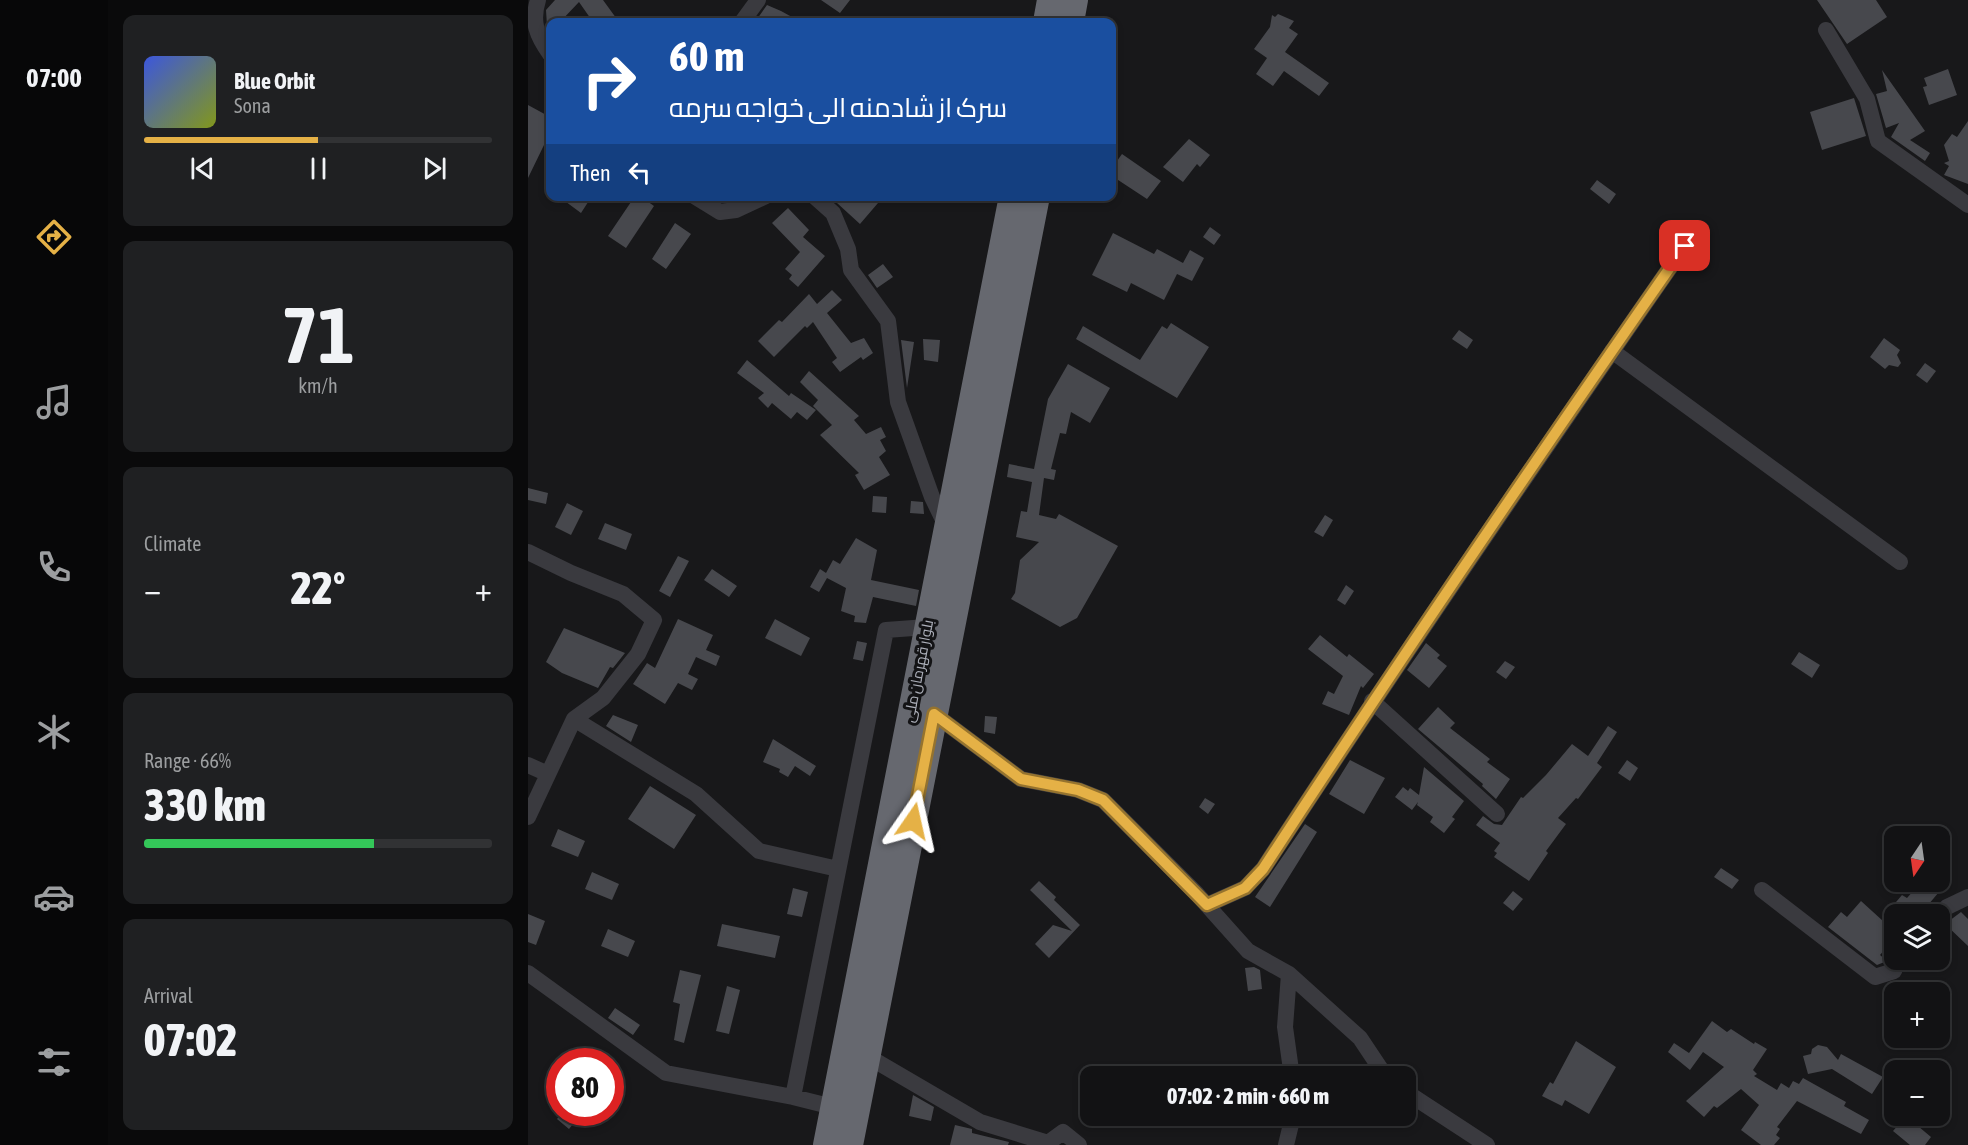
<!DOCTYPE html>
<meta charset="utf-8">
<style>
body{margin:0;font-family:"Asap Condensed",Cairo,sans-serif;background:#1f2022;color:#f1f3f6;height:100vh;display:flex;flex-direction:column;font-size:22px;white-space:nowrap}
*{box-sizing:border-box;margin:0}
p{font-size:20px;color:#9c9ea0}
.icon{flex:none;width:33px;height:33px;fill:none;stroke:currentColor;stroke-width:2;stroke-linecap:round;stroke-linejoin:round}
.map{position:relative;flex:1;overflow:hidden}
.sheet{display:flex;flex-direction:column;gap:15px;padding:15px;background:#0a0a0b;width:420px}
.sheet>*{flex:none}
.top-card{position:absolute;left:18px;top:18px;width:570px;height:183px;border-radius:12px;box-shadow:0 3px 9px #0003,0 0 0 2px #313234;background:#1a4fa0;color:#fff;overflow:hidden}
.needle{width:39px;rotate:193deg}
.fabs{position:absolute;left:1356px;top:826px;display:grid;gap:12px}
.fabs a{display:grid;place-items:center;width:66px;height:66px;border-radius:12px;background:#121214;box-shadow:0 3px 9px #0003,0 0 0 2px #313234;font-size:30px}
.speed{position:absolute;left:18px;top:1048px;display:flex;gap:12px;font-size:30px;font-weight:700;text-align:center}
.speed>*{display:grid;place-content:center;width:78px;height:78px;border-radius:50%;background:#121214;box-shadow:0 3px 9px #0003,0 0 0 2px #313234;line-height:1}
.speed .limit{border:9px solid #d22;background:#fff;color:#111}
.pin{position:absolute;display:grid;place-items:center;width:51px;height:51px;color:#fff;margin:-26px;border-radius:12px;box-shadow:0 3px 9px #0006}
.me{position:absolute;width:66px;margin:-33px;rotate:11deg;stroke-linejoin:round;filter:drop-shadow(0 0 4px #0008)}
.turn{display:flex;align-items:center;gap:21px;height:126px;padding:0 24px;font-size:27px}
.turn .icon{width:78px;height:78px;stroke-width:2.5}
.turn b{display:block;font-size:42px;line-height:51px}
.then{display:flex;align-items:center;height:57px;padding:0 24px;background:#0003;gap:12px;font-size:22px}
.big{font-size:45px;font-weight:800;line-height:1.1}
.sheet .widget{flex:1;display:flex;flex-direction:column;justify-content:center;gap:9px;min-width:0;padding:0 21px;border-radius:12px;background:#1f2022}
.sheet .dial{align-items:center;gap:0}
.dial b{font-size:78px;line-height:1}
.song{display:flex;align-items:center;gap:18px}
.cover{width:72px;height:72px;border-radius:9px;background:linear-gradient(135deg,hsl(230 70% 55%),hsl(70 70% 35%))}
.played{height:6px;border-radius:3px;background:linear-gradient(90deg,#e5b146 50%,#313234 50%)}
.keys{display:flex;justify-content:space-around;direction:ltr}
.heat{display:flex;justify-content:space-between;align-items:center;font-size:33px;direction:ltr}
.charge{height:9px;border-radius:4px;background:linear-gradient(90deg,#34c759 66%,#313234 0)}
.trip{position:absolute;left:552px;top:1066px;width:336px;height:60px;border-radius:12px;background:#121214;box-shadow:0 3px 9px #0003,0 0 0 2px #313234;font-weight:800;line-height:60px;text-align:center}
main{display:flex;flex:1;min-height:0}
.tabs{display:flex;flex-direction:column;width:108px;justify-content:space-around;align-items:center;background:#070708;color:#9c9ea0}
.tabs .icon{width:42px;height:42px}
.tabs .selected{color:#e5b146}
.tabs b{font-size:27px;color:#f1f3f6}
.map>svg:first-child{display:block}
</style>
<main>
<nav class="tabs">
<b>07:00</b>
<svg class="icon selected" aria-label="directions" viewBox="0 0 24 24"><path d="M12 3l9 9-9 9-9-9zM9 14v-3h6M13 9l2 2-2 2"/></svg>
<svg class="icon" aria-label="music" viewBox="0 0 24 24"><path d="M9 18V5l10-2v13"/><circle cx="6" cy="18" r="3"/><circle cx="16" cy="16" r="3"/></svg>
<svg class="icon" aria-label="phone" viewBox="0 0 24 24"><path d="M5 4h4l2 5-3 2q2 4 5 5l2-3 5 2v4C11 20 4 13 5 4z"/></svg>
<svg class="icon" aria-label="climate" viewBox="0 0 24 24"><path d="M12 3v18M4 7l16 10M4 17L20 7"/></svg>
<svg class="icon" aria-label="car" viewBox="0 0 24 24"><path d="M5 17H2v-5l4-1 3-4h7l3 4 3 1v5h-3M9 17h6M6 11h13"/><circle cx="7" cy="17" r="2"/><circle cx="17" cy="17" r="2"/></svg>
<svg class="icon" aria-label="filters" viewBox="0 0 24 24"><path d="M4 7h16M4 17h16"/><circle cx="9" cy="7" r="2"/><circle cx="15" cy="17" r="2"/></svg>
</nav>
<section class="sheet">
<div class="widget">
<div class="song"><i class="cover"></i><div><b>Blue Orbit</b><p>Sona</p></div></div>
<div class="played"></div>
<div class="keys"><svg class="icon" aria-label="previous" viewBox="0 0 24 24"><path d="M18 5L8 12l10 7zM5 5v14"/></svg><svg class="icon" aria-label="pause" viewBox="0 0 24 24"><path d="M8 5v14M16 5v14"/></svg><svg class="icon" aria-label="next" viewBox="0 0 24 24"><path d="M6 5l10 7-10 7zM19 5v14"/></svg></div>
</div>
<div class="widget dial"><b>71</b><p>km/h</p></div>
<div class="widget"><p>Climate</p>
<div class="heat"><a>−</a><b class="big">22°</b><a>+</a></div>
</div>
<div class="widget"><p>Range · 66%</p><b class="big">330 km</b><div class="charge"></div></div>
<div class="widget"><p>Arrival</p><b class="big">07:02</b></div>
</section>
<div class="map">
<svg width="1440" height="1145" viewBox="0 0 1440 1145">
<rect width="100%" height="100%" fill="#18181a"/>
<path fill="#47484d" d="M27,0H75L91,22H65L51,2L32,22H22V31L19,26L18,10Z
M293,0H322L312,13Z
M1289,0H1348L1359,17L1319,44Z
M239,5L253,11L273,22H227Z
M750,14L766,21L761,28L770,34L757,52L801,83L791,96L756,71L745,86L728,74L739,58L726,49L742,27L744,15L747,17Z
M1420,69L1429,95L1401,105L1395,87L1399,86L1396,78Z
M1354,70L1397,131L1382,140L1402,153L1397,161L1363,137L1371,123L1358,128L1348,94L1359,91Z
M1326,98L1338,136L1294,150L1282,112Z
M0,105L22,117V149L16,145L0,178Z
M1440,121V184L1416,175L1421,166L1416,163L1421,161L1416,145L1424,134L1429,137Z
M661,139L682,155L672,167L669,164L655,182L635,167Z
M594,154L633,181L619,199L584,176V168Z
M1069,180L1088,194L1081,204L1062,189Z
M30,196H64L53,213Z
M107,196H112L126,206L98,248L80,236Z
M315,196H356L332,224L309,203Z
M260,208L281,230L275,237L297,256L270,287L261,279L264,275L257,269L272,252L244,223Z
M147,223L163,234L138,269L124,259Z
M682,227L693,235L686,245L675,237Z
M585,233L626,254L629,249L655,263L662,250L676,258L664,281L649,274L636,300L603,283L599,292L564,275Z
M355,264L365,277L349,288L340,275Z
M304,290L314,300L299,313L323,343L336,338L345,353L335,360L333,357L312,372L304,362L309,358L285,322L279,328L277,326L246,357L230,341L251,320L254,322L281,294L289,304Z
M643,323L681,347L649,398L548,339L555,326L612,360L634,326L639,329Z
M931,330L945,340L939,349L924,339Z
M1356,338L1372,350L1369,355L1373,363L1370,367L1361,365L1357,369L1342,357Z
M395,339L412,340L410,362L396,360Z
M373,340L386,342L379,388Z
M219,360L261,396L263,393L288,410L279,420L269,412L263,419L244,403L240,408L230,398L236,393L209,373Z
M1397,363L1408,371L1399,383L1388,375Z
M540,364L582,388L562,423L543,412L538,434L532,433L523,469L528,470L526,480L516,478L511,515L528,519L531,514L590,546L549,618L532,627L483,599L487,593L492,560L511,542L488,537L493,511L499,512L504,482L479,477L481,464L506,469L520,399Z
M281,371L331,416L326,420L338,434L353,427L358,437L352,440L358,451L351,457L362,475L336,490L327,475L331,473L292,435L304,425L285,406L290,400L272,382Z
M0,488L20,493L18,504L0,500Z
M345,496L359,497L358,513L344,512Z
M383,501L395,502L396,514L382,513Z
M39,503L55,511L43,535L27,527Z
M797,515L805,520L795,537L786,532Z
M77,523L104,534L98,550L70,539Z
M328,538L349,550L343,580L391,590L388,606L345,597L338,623L326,622L327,616L313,611L318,588L299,578L291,592L282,587L292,569L298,573L305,560L312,564Z
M150,556L161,561L142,597L131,591Z
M184,569L209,586L201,597L176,580Z
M818,585L826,591L817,605L809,600Z
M150,619L185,635L178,650L192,656L188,666L168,657L160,674L170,679L164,690L150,683L137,704L105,684L119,663L127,668Z
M247,619L282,638L273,656L237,638Z
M36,628L97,653L85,668L82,667L70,688L34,673L18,662Z
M792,635L819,657L821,654L846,674L835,688L833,686L821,715L794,704L800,691L806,694L815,676L780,649Z
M329,641L339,643L335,661L325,659Z
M898,643L912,655L909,658L919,666L901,688L879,670Z
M1271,652L1292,665L1284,678L1263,664Z
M977,661L987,667L978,679L968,672Z
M910,707L927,723L922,728L962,759L959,762L982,779L968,799L954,786L955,784L890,729Z
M85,715L110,725L103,742L78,726Z
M457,716L469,717L467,734L456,732Z
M1080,726L1089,732L1069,763L1074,767L1050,799L1048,798L1030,818L1038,824L1018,851L1020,853L1001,881L966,857L969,853L966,851L972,843L948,825L955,816L966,824L974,825L993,797L995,798L1018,775L1044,744L1060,756Z
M245,739L288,766L282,776L267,766L260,777L251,772L252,769L235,762Z
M822,760L857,778L836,814L801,794Z
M1099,760L1110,768L1102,781L1090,773Z
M896,767L936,801L924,817L927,819L916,833L902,822L905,817L889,805L890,802L884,810L867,797L875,787L880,791L882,788L891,795Z
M122,786L168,815L146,849L100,819Z
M677,798L687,804L680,814L671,807Z
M777,824L789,832L742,907L727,897Z
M30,829L57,841L50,857L23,846Z
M1193,868L1211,880L1204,889L1186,877Z
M64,872L91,884L84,900L57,889Z
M511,881L528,897L526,900L552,925L521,958L507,944L525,925L544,931L502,890Z
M1393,882H1400L1411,892L1400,905L1398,903L1388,915H1357L1374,895L1379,898Z
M265,888L280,892L274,917L259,914Z
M985,891L995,899L985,911L975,903Z
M1333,901L1366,931V939L1352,955L1359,961L1349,965L1300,927L1313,912L1319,917Z
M1433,912L1440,919V946L1417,924Z
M0,914L17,921L8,945L0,942Z
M194,924L252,936L247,958L189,946Z
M80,929L107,941L100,957L73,946Z
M726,967L732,970L734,989L720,991L717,968Z
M152,970L173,975L156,1043L146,1040L152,1004L145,1002Z
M199,986L212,990L201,1034L188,1031Z
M87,1008L112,1025L105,1035L80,1018Z
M1184,1021L1199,1032L1203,1029L1226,1044L1227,1042L1239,1049L1225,1070L1229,1074L1226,1076L1249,1090L1253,1083L1261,1088L1265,1081L1271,1084L1275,1078L1318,1102L1316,1106L1341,1120L1333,1134L1269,1101L1249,1127L1252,1129L1248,1135L1252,1138L1246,1145H1233L1213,1130L1231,1105L1213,1089L1189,1108L1186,1106L1176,1117L1158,1101L1196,1067L1175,1052L1162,1070L1140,1052L1146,1043L1161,1053Z
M1048,1041L1088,1067L1061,1114L1037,1100L1034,1106L1014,1096L1022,1082L1025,1084Z
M1290,1045L1299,1047L1310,1060L1313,1054L1355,1077L1344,1094L1304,1069L1280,1074L1275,1056L1283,1054L1284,1049Z
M385,1095L406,1107L403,1121L381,1116Z
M34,1113H42L49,1119L41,1129L29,1119Z
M1378,1116L1403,1137L1397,1145H1382L1365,1131Z
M427,1125L444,1129V1133L481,1142L480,1145H422Z"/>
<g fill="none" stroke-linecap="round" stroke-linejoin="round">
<path stroke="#3a3a3f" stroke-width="16" d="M10,0C3,22 9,36 22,54
M214,22L230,0
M1298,30L1339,99L1350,141L1440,205
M166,196L192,212L208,210L238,196
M286,196L305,213L320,249L323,270L360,321L370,402L404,497L418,526
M1084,351L1372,562
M0,552L43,573L95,594L126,620L110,654L75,698L46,719L0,817
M844,701L969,814
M406,714L493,779L550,790L575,800L669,894L720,951L761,974L832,1038L858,1077
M46,719L168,794L231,851L310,869
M0,765L20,774
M1234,890L1347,977L1366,971L1370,960
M679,905L717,888L735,869C872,659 1014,452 1157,246
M1412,915L1419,907L1440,897
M0,973L138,1073L265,1097
M761,974L757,1027L764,1077
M339,1056L452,1122L520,1143L535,1132L551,1145
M878,1092L959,1145
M305,1107L265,1097L358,630L399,627
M758,1145L765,1116"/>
<path stroke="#66686f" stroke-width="26" d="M518,22L522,0
M543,22L547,0
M298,1145L484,196
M322,1145L509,196"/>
</g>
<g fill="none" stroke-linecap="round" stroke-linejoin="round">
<g stroke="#95732e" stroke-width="15">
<path id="route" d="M385,821L406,714L493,779L550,790L575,800L679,905L717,888L735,869C872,659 1013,452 1157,246"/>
</g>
<use href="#route" stroke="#e5b146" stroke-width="10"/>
</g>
<g text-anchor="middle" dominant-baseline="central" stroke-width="6" stroke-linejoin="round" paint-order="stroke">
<g font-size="15" fill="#acafb9" stroke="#131315">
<text transform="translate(390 671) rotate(-79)">بلوار قهرمان ملی</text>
</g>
</g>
</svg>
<div class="fabs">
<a><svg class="needle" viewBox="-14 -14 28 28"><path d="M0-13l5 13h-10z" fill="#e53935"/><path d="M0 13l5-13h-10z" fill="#9c9ea0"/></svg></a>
<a><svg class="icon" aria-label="layers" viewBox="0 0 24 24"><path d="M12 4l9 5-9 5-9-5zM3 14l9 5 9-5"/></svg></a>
<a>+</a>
<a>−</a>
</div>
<div class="speed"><div class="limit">80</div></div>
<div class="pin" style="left:1157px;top:246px;background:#d93025"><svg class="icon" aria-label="arrive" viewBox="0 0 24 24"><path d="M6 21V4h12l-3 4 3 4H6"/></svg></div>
<svg class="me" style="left:385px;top:821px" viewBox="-20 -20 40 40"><path d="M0-17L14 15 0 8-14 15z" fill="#e5b146" stroke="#fff" stroke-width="4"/></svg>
<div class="trip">07:02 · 2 min · 660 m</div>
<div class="top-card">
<div class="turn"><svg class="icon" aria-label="right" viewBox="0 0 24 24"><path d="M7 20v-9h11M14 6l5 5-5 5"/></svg><div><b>60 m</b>سرک از شادمنه الی خواجه سرمه</div></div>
<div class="then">Then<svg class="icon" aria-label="left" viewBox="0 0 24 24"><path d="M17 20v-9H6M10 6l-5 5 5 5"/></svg></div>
</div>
</div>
</main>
